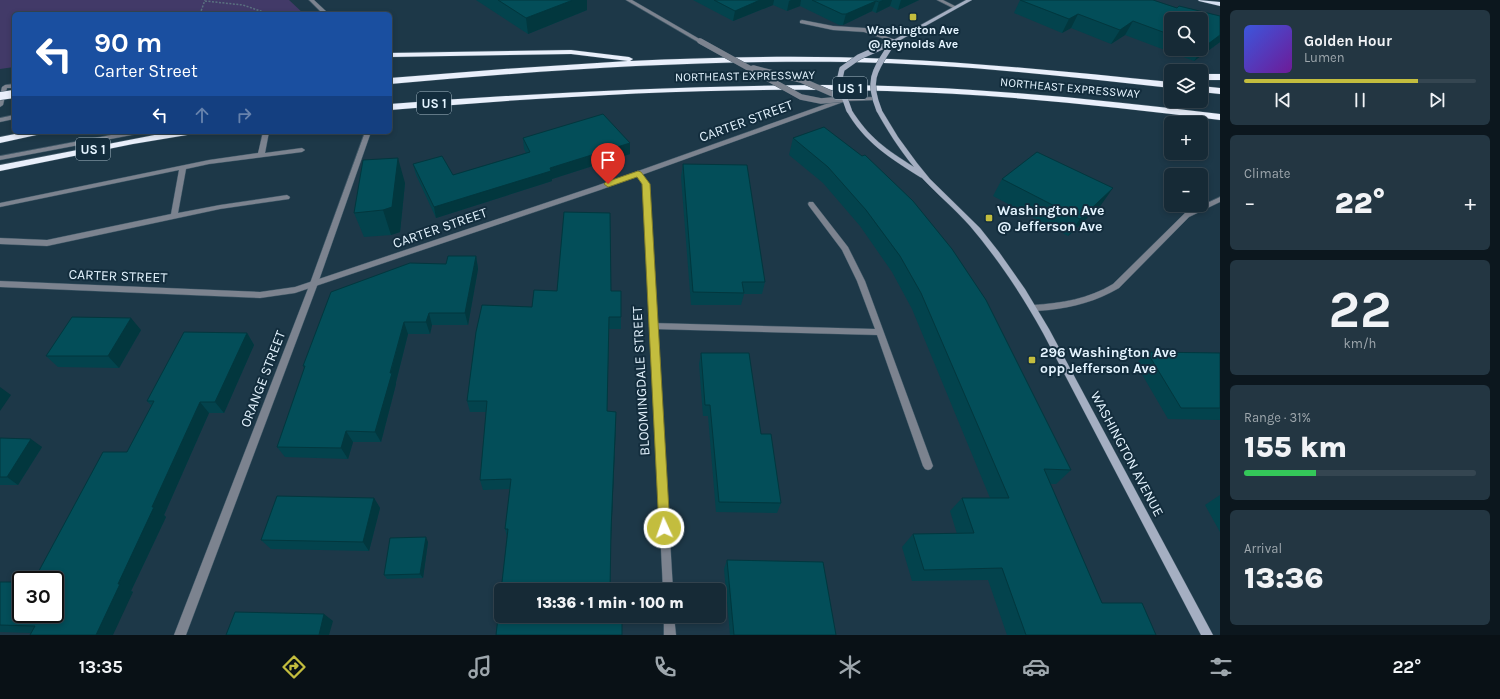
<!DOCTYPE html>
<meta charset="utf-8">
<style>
body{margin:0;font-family:Karla,sans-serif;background:#233642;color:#f1f3f6;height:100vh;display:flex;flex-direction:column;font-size:15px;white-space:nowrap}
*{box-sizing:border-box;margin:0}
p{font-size:13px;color:#9ea7ad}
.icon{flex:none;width:22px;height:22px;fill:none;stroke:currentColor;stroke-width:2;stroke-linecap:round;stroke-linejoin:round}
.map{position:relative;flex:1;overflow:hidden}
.sheet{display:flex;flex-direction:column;gap:10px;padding:10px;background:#0c171e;width:280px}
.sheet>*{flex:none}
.hud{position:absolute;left:12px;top:12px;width:380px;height:122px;border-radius:6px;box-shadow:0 2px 6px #0003,0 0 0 1px #354651;background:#1a4fa0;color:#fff;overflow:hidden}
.tools{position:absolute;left:1164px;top:12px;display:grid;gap:8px}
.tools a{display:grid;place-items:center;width:44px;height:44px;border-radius:6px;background:#162a36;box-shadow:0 2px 6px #0003,0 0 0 1px #354651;font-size:20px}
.speed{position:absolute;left:12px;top:571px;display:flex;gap:8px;font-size:20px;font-weight:700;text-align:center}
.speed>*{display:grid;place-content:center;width:52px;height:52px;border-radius:50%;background:#162a36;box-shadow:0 2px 6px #0003,0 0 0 1px #354651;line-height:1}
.speed .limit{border:2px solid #111;border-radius:6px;background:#fff;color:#111}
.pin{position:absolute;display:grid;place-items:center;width:34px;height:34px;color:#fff;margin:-41px -17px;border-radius:50% 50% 50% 0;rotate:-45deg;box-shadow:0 0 4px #0007}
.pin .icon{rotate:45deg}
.me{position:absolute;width:44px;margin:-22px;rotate:357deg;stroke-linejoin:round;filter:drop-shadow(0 0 3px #0008)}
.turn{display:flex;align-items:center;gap:14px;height:84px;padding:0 16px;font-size:18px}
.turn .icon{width:52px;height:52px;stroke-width:2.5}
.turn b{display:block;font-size:28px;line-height:34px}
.lanes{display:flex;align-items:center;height:38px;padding:0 16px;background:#0003;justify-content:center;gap:20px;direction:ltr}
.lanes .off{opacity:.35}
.big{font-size:30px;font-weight:800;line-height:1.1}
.sheet .tile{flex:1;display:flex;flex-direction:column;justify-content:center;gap:6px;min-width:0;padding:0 14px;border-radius:6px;background:#233642}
.sheet .dial{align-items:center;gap:0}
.dial b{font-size:52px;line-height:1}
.song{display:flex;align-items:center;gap:12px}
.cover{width:48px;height:48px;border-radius:6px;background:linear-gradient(135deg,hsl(230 70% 55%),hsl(280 70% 35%))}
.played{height:4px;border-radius:2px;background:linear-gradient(90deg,#c3bd3e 75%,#354651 75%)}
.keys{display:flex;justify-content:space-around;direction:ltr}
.heat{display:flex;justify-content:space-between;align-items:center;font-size:22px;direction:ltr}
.charge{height:6px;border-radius:3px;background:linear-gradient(90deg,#34c759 31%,#354651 0)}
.trip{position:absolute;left:494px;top:583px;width:232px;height:40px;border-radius:6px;background:#162a36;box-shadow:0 2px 6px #0003,0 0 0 1px #354651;font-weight:800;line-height:40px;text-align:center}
.dock{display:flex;height:64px;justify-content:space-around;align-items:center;background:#091116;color:#9ea7ad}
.dock .icon{width:28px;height:28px}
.dock .selected{color:#c3bd3e}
.dock b{font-size:18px;color:#f1f3f6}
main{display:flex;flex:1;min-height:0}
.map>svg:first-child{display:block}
</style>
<main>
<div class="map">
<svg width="1220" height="635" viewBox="0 0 1220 635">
<rect width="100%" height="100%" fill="#1d3848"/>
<path fill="#423a68" d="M0,0H289L304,14H14V67L0,69Z"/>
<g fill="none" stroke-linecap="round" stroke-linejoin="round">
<g stroke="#3d5665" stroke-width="1">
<path id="service" d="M802,20L833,26L865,28L898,41L893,42L864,32L833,30L800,23V21Z
M14,84V88H7L3,105L0,107V95L2,87L5,85Z
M14,115V119L0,122V118Z
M127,132H140L137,134L0,160V156Z
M263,132H269L265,153L302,148L305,150L302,152L209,164L186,169L178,213L220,205L287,195L290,197L289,199L220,209L47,246L0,244V238L47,240L171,214L179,170L0,207V203L209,160L258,153Z
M809,202H813L848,247L865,281L933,466L931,469L928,470L925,469L923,466L877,335L653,329L650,328L649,326L650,324L653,323L875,329L857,281L842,250L809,206L808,204Z"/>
</g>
<g stroke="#3d5665" stroke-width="1">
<path id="minor" d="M309,0H314L329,14H323Z
M626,0H632L703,41L698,42Z
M937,0H943L957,7L953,8Z
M365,132H371L317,286L186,635H174L309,286Z
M638,171L640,172L649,184L673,590H663L643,184L635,173Z
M664,616H674L676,635H664Z"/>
</g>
<g stroke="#3d5665" stroke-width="1">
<path id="tertiary" d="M874,97L876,98V100L846,101L600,190L295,293L260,298L0,287V281L260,292L295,287L596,186L843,98Z
M1220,197V202L1189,217L1119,288C1097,301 1074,307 1049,310C1043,310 1036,312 1030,310L1029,308L1030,306L1033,305C1062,303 1088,299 1113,284L1185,213Z"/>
</g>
<g stroke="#3d5665" stroke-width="1">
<path id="secondary" d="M966,0H972L895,43L890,42Z
M849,108L851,109C869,138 886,149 914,167C899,149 887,130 876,110L877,109H881L898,137L917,163L930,179L980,228L999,252L1025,289L1049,329L1213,635H1201L1043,333C1022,295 998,259 970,226C955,209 938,195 922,178L920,177C890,158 864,142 846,110Z"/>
</g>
<g stroke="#3d5665" stroke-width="1">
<path id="trunk" d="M1198,0L1220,2V6L1199,1Z"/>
</g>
<g stroke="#3d5665" stroke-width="1">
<path id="motorway" d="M571,50L629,57L633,59L630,61C717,57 804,55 890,59C984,63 1078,73 1171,82V88C1064,76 957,64 850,62C696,60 543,70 390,84V78L504,69L628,61L571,54L390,57V53Z
M1201,74H1220V80H1201Z
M823,85C956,85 1088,98 1220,114V120C1109,106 998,94 887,91C722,86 555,96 390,110V104C534,93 679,86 823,85Z
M1201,86L1220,88V94L1201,92Z
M25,132H43L41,134L0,143V137Z
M170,132H192L187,135L133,144L0,171V165Z"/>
</g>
<path stroke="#5a7180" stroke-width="1.5" stroke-dasharray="2 1.5" stroke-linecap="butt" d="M205,1L243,5L269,14
M200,14L205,0"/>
<use href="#service" fill="#7c838f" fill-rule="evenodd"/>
<use href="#minor" fill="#7c838f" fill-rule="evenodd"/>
<use href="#tertiary" fill="#7c838f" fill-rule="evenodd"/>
<use href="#secondary" fill="#a5afc2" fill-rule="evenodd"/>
<use href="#trunk" fill="#d6e0f2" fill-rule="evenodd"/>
<use href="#motorway" fill="#e9effb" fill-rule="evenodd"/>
<g stroke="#3d5665" stroke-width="6" stroke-linecap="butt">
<path id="minor-bridge" d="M700,41L801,97L821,101L845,99
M753,68L801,80L844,99"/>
</g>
<g stroke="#3d5665" stroke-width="6" stroke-linecap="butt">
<path id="secondary-bridge" d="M849,110L839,82L842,69L859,57L893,42
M879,110C866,78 876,69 893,42"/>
</g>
<g stroke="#3d5665" stroke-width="9" stroke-linecap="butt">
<path id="motorway-bridge" d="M0,96L14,94"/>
</g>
<use href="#minor-bridge" stroke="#7c838f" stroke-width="5.5"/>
<use href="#secondary-bridge" stroke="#a5afc2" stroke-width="5.5"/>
<use href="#motorway-bridge" stroke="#e9effb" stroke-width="8"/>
</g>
<path fill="#03434d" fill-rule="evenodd" d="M476,0H587V10L528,34Z
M693,0H919L898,10L890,6L876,13L872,11L843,25H839L800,6L787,11L773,5L733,21Z
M1020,0L1177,8L1220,16V42L1194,61L1125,35L1111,44L1071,28L1062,33L1014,13ZM1171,19H1201V49H1171Z
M824,127L1071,470L1056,484H1050L1102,603L1156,635H1007L988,580L912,581L902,547L913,534H957L950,511L962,498H990L912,309L892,272L860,226L823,183L789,155L793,138Z
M523,138L630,143V154L552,179V181L436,218L416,175L413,164L453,175L526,153L524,149Z
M683,164L765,282L762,294H744L741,305H691L681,177Z
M1002,179L1101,205L1068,236L993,196Z
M405,183L400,232L391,235L364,237L354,213Z
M564,212L610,213L611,291H621V329H609L607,411L616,412L611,540L610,590H501V616H622V635H496L507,537L505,529L510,489L483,490L480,480L486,412H470L467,401L476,332L482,305L532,307L534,290L557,291Z
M476,256L478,269L468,325H432L430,334H408L396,382V384L381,442H353L348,459L285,457L277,447L304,369L303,366L446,264Z
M141,330L119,368L58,367L46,356Z
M247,333L254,345L224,413H209L164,515L166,517L131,591L133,592L31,633L0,632V582L21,614L127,452L152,406L147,401Z
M1147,352L1220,353V420L1168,419L1136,364Z
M701,353L761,434L781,503L777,513L716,512L708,416H703L699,364Z
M0,438L42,447L18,485H0Z
M1220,495V532L1205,505Z
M374,498L380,508L369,551L271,549L261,540Z
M428,542L423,578L387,579L384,575Z
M727,560L836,635H730L724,569Z"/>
<path fill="#02373e" d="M573,0H587V10L528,34L526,18Z
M760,0H774L773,5L733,21L735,11Z
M791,0H801L800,6L787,11L789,1Z
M884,0H892L890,6L876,13L879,2Z
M901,0H919L898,10Z
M876,1L872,11L843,25L846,14Z
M1078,14L1071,28L1062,33L1069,19Z
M1133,21L1125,35L1111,44L1120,30Z
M1220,35V42L1194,61L1204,47Z
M630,143V154L552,179V181L436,218L434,207L550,168Z
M398,158L405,183L400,232L391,235L383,210Z
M1113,188L1101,205L1068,236L1080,219Z
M476,256L478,269L468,325L465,313Z
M429,313L432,325L430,334L426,322Z
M131,318L141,330L119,368L108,356Z
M404,322L408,334L396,382V384L381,442L375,432Z
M247,333L254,345L224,413L215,402Z
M0,387L11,395L0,411Z
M200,402L209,413L164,515L166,517L131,591L133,592L113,635H96L152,507Z
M616,412V422L611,540V531Z
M346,431L353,442L348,459L341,448Z
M31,439L42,447L18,485L7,477Z
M374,498L380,508L369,551L363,542Z
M426,537L428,542L423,578L420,574Z
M324,614L333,621L329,635H319Z"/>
<path fill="#034e59" stroke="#02373e" d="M498,0H573L526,18Z
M714,0H760L735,11Z
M812,0H884L879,2L876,1L846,14H842Z
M1020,0H1153L1177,8L1179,6L1220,16V35L1204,47L1201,46V19H1171V35L1133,21L1120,30L1078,14L1069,19Z
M603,114L630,143L550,168L551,171L434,207L413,164L442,156L453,175L530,152L523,138Z
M824,127L862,156L865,155L913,201L952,249L986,300L1071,470L1044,469L1102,603H1142L1156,635H1026L1002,568L924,570L913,534L974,533L962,498H1009L921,293L900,256L866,210L828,167L793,138Z
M1037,152L1113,188L1080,219L1002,179Z
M398,158L392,207L383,210L354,213L363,160Z
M683,164L747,165L765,282H742L744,293L693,292Z
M564,212L610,213L611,291H621V317H609L607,411L616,412L611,531L610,590H501V616H622V635H496L508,529H505L511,479L480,480L487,401H467L476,332L482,305L532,307L534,290L557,291Z
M448,256H476L465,313H429L426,322H404L390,373H392L375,432L346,431L341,448L277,447L305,366H303L331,292L410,263L446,264Z
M72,317L131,318L108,356H46Z
M184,332L247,333L215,402H200L152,507H154L118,584H120L96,635H30L35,626L0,625V582H21V614H55V580H34L103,452H127L154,401H147Z
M1147,352L1220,353V408H1181Z
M701,353H749L761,434H771L781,503L719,502L710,405H705Z
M0,438L31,439L7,477H0Z
M277,496L374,498L363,542L261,540Z
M426,537L420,574L384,575L390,538Z
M727,560L823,562L836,635H734Z
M235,612L324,614L319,635H226Z"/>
<path fill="#c3bd3e" stroke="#7f7b28" d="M638,171L641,172L650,184L670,528L668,532L664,533L660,532L659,528L642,184L637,177L608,187L604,184L606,182Z"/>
<g fill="#c3bd3e" stroke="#132d3d" stroke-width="1.5">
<rect x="909" y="13" width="8" height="8" rx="2"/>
<rect x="985" y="214" width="8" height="8" rx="2"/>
<rect x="1028" y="356" width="8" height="8" rx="2"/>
</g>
<g text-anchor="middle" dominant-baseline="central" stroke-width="4" stroke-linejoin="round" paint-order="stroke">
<g font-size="12" font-weight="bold" fill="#e3f3fe" stroke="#132d3d">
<text x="913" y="30">Washington Ave<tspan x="913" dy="14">@ Reynolds Ave</tspan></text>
</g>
<g font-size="12" fill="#e3f3fe" stroke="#132d3d">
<text transform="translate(745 76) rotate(-1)">NORTHEAST EXPRESSWAY</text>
<text transform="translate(1070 88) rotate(5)">NORTHEAST EXPRESSWAY</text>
</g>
<g fill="#132d3d" stroke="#a5b8c4" stroke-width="1">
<rect x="833" y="77" width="34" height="22" rx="3"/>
<rect x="417" y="92" width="34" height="22" rx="3"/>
<rect x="76" y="138" width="34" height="22" rx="3"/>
</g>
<g font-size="13" font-weight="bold" fill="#e3f3fe">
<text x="850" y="88">US 1</text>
<text x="434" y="103">US 1</text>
<text x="93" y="149">US 1</text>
</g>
<g font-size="14" fill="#e3f3fe" stroke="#132d3d">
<text transform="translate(746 121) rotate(-20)">CARTER STREET</text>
<text transform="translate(440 228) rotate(-19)">CARTER STREET</text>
<text transform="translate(118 276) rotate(2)">CARTER STREET</text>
<text transform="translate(263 379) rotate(-69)">ORANGE STREET</text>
<text transform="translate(641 381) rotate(-93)">BLOOMINGDALE STREET</text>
<text transform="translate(1127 454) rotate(62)">WASHINGTON AVENUE</text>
</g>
<g font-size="14" font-weight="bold" fill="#e3f3fe" stroke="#132d3d" text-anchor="start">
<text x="997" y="210">Washington Ave<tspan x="997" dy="16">@ Jefferson Ave</tspan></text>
<text x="1040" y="352">296 Washington Ave<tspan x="1040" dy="16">opp Jefferson Ave</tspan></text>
</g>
</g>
</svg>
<div class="tools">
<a><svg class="icon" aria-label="search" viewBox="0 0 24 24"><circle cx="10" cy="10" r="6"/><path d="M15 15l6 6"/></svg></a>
<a><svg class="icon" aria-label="layers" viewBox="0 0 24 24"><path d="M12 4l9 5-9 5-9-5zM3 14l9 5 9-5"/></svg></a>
<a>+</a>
<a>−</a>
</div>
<div class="speed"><div class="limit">30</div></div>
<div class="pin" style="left:608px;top:184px;background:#d93025"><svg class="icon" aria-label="arrive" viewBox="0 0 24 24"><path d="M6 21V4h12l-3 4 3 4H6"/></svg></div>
<svg class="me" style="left:664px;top:528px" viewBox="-20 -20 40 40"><circle r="17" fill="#c3bd3e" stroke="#fff" stroke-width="3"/><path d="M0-11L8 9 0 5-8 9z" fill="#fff"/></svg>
<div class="trip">13:36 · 1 min · 100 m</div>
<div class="hud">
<div class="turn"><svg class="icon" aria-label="left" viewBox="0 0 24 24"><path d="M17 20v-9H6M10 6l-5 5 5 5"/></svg><div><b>90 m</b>Carter Street</div></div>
<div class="lanes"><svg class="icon" aria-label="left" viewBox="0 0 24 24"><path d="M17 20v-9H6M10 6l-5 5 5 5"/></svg><svg class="icon off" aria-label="ahead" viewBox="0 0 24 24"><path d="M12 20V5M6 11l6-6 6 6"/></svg><svg class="icon off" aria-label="right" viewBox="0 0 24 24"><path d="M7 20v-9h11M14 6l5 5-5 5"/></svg></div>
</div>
</div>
<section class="sheet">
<div class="tile">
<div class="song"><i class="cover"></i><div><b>Golden Hour</b><p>Lumen</p></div></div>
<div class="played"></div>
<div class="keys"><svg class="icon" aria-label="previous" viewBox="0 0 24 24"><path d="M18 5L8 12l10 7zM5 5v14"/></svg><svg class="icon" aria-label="pause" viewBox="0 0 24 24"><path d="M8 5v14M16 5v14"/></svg><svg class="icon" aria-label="next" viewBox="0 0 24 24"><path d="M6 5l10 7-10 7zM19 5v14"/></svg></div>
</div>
<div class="tile"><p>Climate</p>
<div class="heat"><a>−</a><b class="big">22°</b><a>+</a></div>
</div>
<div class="tile dial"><b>22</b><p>km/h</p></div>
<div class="tile"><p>Range · 31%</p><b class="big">155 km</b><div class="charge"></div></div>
<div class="tile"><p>Arrival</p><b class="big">13:36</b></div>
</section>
</main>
<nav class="dock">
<b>13:35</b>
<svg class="icon selected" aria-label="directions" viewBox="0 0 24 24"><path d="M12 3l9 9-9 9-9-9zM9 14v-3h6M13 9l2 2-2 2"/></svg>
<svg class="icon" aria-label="music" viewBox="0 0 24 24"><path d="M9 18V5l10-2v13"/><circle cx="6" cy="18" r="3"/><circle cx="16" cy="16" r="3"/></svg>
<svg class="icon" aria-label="phone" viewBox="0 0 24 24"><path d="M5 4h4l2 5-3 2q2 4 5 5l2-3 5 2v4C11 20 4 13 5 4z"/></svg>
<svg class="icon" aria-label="climate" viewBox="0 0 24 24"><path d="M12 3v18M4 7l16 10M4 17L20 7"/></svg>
<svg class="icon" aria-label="car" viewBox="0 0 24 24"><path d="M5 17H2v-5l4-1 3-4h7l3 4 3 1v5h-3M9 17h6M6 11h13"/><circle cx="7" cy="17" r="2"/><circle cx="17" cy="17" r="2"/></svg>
<svg class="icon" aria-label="filters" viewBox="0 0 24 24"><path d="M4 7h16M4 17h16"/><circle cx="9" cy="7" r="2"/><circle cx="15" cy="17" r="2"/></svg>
<b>22°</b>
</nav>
